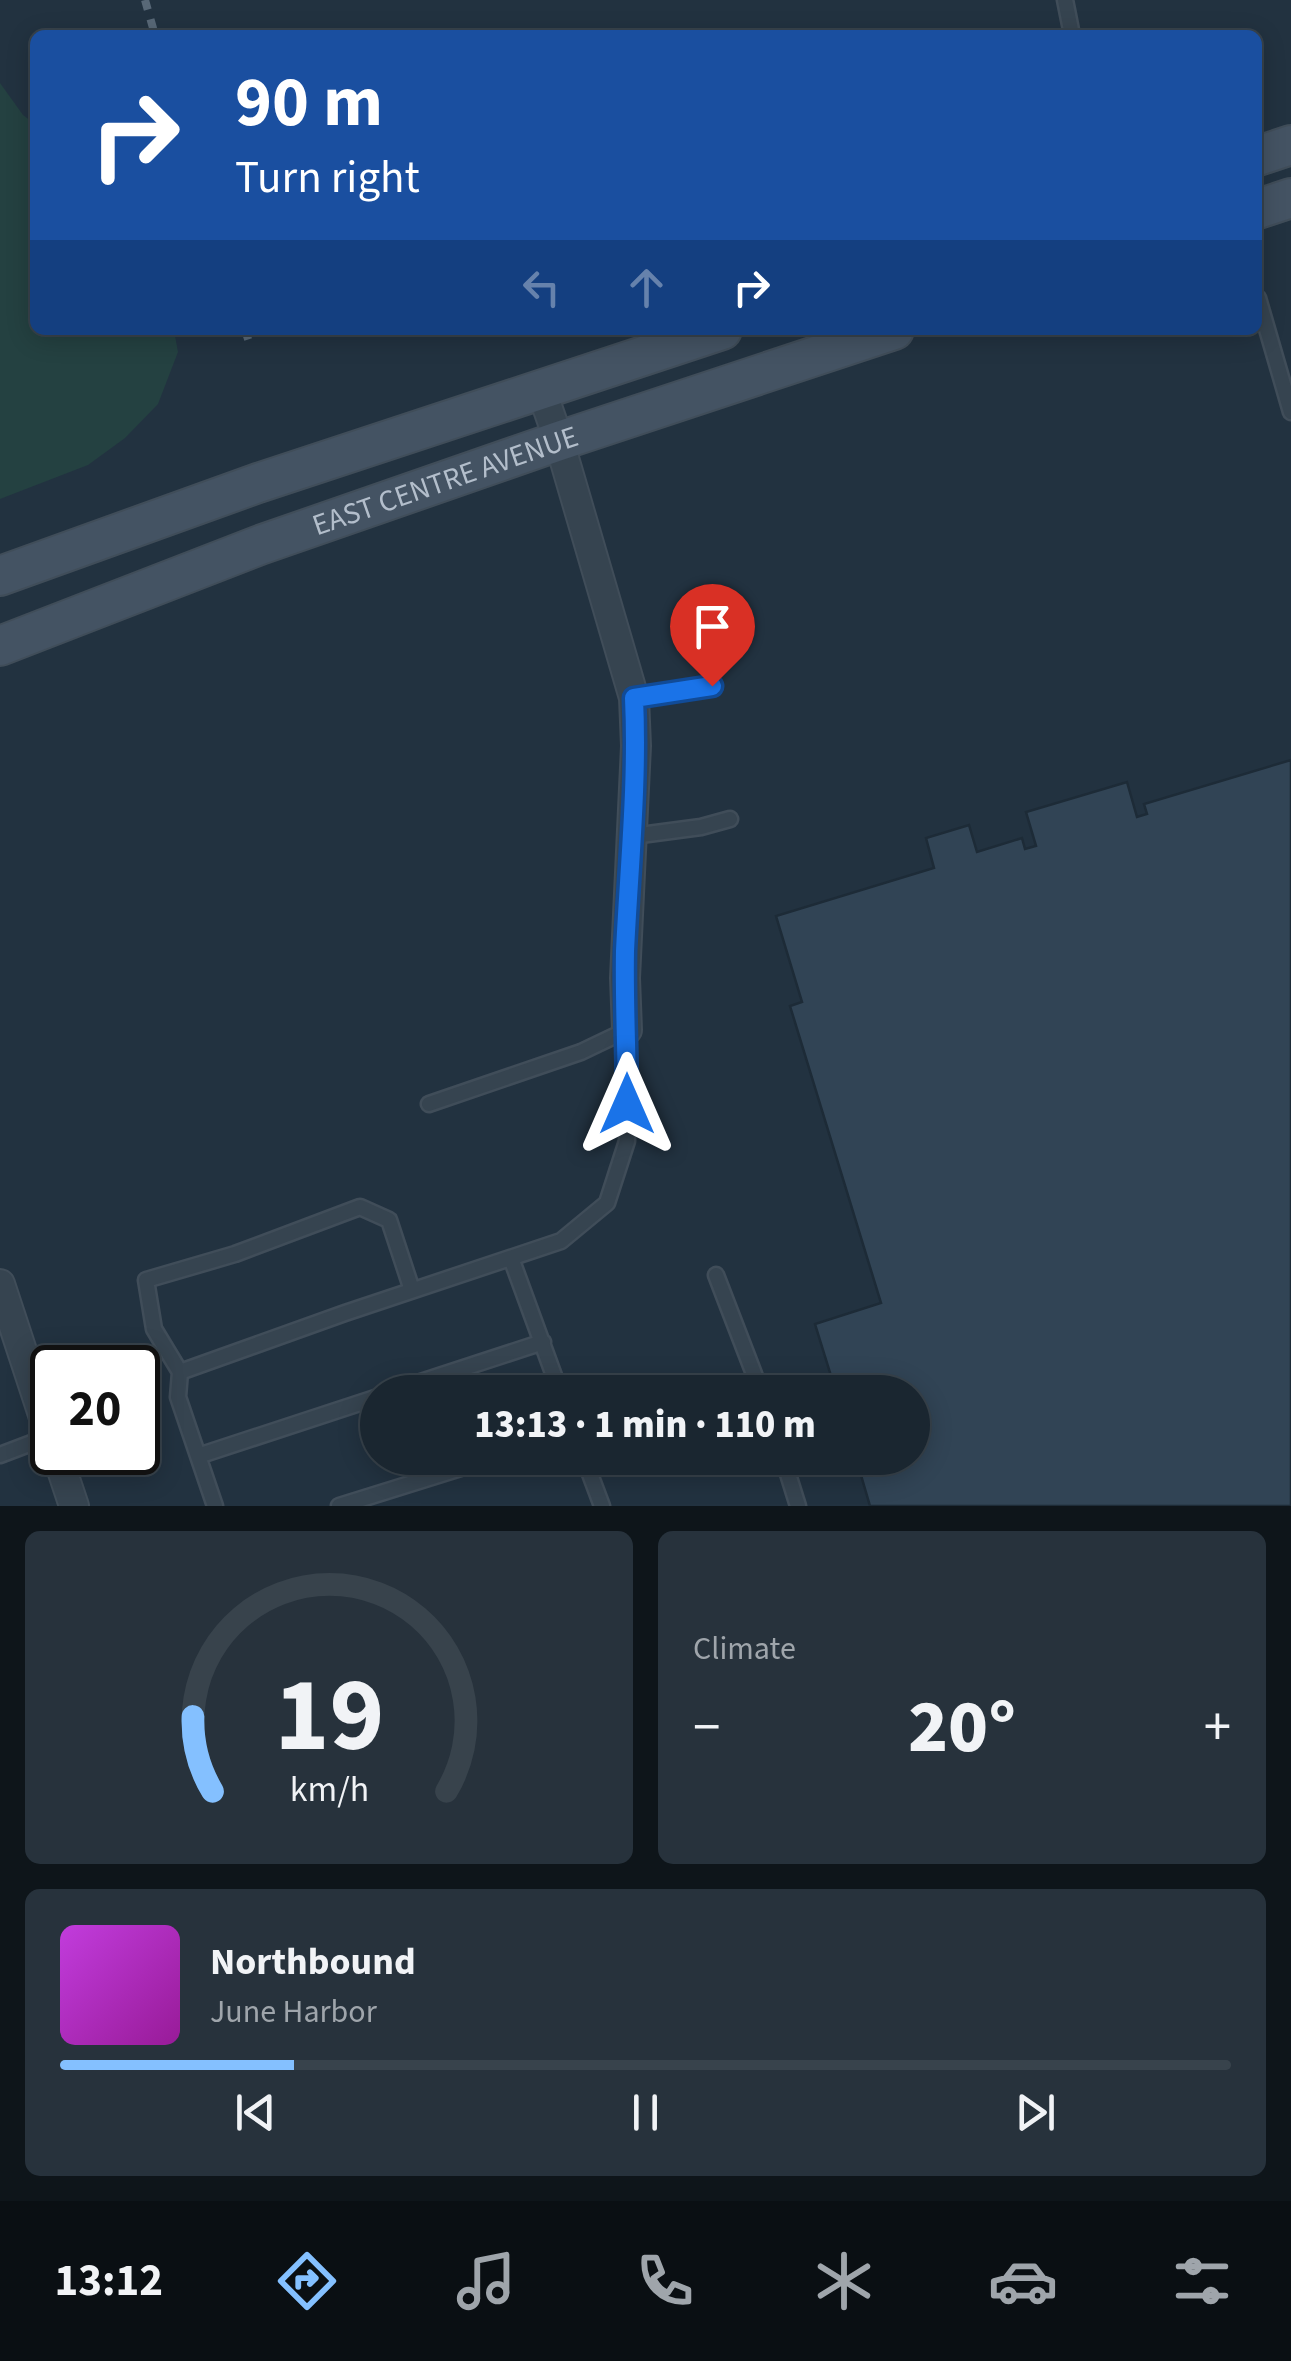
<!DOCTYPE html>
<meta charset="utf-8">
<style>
body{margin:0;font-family:"Source Sans 3",sans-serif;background:#27323c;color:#f1f3f6;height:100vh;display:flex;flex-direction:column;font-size:38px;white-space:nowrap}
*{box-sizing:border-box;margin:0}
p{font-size:32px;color:#9fa5ab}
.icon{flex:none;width:55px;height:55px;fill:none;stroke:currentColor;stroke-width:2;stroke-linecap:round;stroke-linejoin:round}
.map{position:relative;height:1506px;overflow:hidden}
.details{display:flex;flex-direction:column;gap:25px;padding:25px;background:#0e151a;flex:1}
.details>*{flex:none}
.top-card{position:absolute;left:30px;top:30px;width:1232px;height:305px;border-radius:15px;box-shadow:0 5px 25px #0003,0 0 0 2px #38434c;background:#1a4fa0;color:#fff;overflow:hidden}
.speed{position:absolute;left:30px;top:1345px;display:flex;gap:20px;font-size:50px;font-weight:700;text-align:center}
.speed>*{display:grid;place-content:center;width:130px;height:130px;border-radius:50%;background:#1a2630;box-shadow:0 5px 25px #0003,0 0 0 2px #38434c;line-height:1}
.speed .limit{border:5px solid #111;border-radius:15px;background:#fff;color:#111}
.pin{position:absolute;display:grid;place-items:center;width:85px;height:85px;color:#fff;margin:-102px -42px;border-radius:50% 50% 50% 0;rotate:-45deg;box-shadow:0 0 10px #0007}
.pin .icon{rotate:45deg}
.me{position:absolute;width:110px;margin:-55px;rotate:0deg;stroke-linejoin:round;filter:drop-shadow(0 0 8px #0008)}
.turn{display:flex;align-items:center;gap:35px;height:210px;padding:0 40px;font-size:45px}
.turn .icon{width:130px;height:130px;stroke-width:2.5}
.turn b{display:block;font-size:70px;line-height:85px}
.lanes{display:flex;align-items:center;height:95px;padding:0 40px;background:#0003;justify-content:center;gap:50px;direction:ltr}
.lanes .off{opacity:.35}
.big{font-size:75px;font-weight:800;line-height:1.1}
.details .tile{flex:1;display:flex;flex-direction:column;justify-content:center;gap:15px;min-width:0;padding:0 35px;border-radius:15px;background:#27323c}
.details .dial{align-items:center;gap:0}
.dial svg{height:260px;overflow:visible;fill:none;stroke:#38434c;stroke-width:7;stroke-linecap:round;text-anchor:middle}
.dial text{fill:#f1f3f6;stroke:none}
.song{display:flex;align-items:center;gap:30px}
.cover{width:120px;height:120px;border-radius:15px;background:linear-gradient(135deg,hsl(290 70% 55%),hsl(300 70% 35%))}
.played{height:10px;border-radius:5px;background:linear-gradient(90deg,#84c0ff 20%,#38434c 20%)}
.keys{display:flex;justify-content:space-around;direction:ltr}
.heat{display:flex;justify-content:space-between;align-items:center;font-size:55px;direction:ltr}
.details .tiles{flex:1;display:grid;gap:25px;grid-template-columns:1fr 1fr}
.tile:last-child{grid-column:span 2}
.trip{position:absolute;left:360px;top:1375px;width:570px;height:100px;border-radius:50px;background:#1a2630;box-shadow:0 5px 25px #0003,0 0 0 2px #38434c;font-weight:800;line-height:100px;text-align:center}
.dock{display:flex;height:160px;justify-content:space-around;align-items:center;background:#0a0f13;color:#9fa5ab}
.dock .icon{width:70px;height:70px}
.dock .selected{color:#84c0ff}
.dock b{font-size:45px;color:#f1f3f6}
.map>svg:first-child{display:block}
</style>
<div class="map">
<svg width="1291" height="1506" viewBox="0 0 1291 1506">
<rect width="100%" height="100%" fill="#223240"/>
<path fill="#244141" d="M0,83L23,115L35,124V330H174L178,352L158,404L125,438L88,465L0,499Z"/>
<path fill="#314455" stroke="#1d2b37" stroke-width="2.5" d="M1291,760V1506H870L856,1458H912V1392H836L815,1324L881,1303L790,1006L802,1002L776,916L934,868L926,838L969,825L977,852L1022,838L1025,849L1036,846L1026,812L1127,782L1137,817L1147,814L1144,804Z"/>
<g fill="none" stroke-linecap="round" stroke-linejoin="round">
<g stroke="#404d59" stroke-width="19">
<path id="lane" d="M1065,0L1072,35
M1258,298L1291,412
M634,698L712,686
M633,836L701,827L730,819
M511,1258L560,1392
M716,1275L761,1392
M180,1372L154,1329L146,1280L235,1254L360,1207L389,1220L412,1290
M390,1392L543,1342
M0,1455L50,1436
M198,1456L378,1397
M584,1458L602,1506
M783,1458L798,1506
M215,1506L178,1397L180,1372L345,1313L561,1241L607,1203L627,1141V1030L581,1052L429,1104
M339,1506L493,1458"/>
</g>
<g stroke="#404d59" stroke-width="32">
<path id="street" d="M541,389L559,441L634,698L636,746L625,978L627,1030
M0,1284L52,1442
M56,1452L74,1506"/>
</g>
<g stroke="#404d59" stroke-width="42">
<g id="secondary">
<path d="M1258,156L1291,145"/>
<path d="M1258,209L1291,198"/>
<path d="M0,576L258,483L722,330"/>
<path id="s1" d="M0,646L260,545L559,441L894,330"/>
</g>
</g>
<use href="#lane" stroke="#364450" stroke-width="14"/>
<use href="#street" stroke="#364450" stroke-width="28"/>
<use href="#secondary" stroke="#445363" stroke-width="38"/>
<path stroke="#586877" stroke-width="8" stroke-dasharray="10 10" stroke-linecap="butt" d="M145,0L155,35
M245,330L249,342"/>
</g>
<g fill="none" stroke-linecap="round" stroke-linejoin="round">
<g stroke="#114b97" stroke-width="25">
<path id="route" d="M627,1104C627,1053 624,1002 625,951C629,867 638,783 634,698L712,686"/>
</g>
<use href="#route" stroke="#1a73e8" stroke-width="18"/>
</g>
<g text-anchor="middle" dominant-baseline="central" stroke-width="10" stroke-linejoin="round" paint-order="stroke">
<g font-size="30" fill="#b3becb" stroke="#1b2935">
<text stroke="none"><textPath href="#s1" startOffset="475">EAST CENTRE AVENUE</textPath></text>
</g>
</g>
</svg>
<div class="speed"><div class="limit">20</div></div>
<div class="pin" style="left:712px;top:686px;background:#d93025"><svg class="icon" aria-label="arrive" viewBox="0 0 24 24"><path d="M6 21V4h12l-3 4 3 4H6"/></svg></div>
<svg class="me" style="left:627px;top:1104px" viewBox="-20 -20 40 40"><path d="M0-17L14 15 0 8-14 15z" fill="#1a73e8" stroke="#fff" stroke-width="4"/></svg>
<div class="trip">13:13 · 1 min · 110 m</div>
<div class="top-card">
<div class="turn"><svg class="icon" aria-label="right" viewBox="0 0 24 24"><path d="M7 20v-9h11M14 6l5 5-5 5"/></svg><div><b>90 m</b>Turn right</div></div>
<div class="lanes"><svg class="icon off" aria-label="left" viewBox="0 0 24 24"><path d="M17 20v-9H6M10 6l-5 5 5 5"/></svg><svg class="icon off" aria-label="ahead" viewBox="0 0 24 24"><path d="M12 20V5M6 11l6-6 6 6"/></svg><svg class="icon" aria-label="right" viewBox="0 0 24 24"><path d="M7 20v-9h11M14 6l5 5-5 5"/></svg></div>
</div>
</div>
<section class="details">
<div class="tiles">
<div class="tile dial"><svg viewBox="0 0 100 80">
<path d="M14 69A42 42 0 1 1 86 69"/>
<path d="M14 69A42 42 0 0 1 8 46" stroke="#84c0ff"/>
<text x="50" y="56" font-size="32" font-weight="700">19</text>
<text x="50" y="72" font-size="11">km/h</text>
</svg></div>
<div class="tile"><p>Climate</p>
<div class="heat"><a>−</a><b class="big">20°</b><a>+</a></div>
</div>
<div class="tile">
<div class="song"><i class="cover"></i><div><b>Northbound</b><p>June Harbor</p></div></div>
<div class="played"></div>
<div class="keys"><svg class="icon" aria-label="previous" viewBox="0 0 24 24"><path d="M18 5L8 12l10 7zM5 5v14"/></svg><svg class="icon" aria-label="pause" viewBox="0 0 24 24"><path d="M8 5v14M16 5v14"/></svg><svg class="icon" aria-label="next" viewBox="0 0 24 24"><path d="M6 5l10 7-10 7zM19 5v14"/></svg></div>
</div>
</div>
</section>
<nav class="dock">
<b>13:12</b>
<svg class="icon selected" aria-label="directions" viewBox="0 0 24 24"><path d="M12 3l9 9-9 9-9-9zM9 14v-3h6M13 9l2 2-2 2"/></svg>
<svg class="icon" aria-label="music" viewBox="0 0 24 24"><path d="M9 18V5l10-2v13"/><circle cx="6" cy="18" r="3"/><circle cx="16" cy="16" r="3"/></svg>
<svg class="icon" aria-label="phone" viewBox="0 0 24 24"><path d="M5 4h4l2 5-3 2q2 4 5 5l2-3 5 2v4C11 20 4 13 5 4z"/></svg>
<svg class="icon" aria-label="climate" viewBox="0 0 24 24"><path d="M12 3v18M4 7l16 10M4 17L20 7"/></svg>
<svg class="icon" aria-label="car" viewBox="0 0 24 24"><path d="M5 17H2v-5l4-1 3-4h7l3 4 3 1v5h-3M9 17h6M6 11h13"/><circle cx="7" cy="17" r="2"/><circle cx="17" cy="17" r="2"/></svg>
<svg class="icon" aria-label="filters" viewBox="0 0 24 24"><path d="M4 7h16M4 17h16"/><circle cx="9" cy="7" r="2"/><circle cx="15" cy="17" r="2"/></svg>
</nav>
